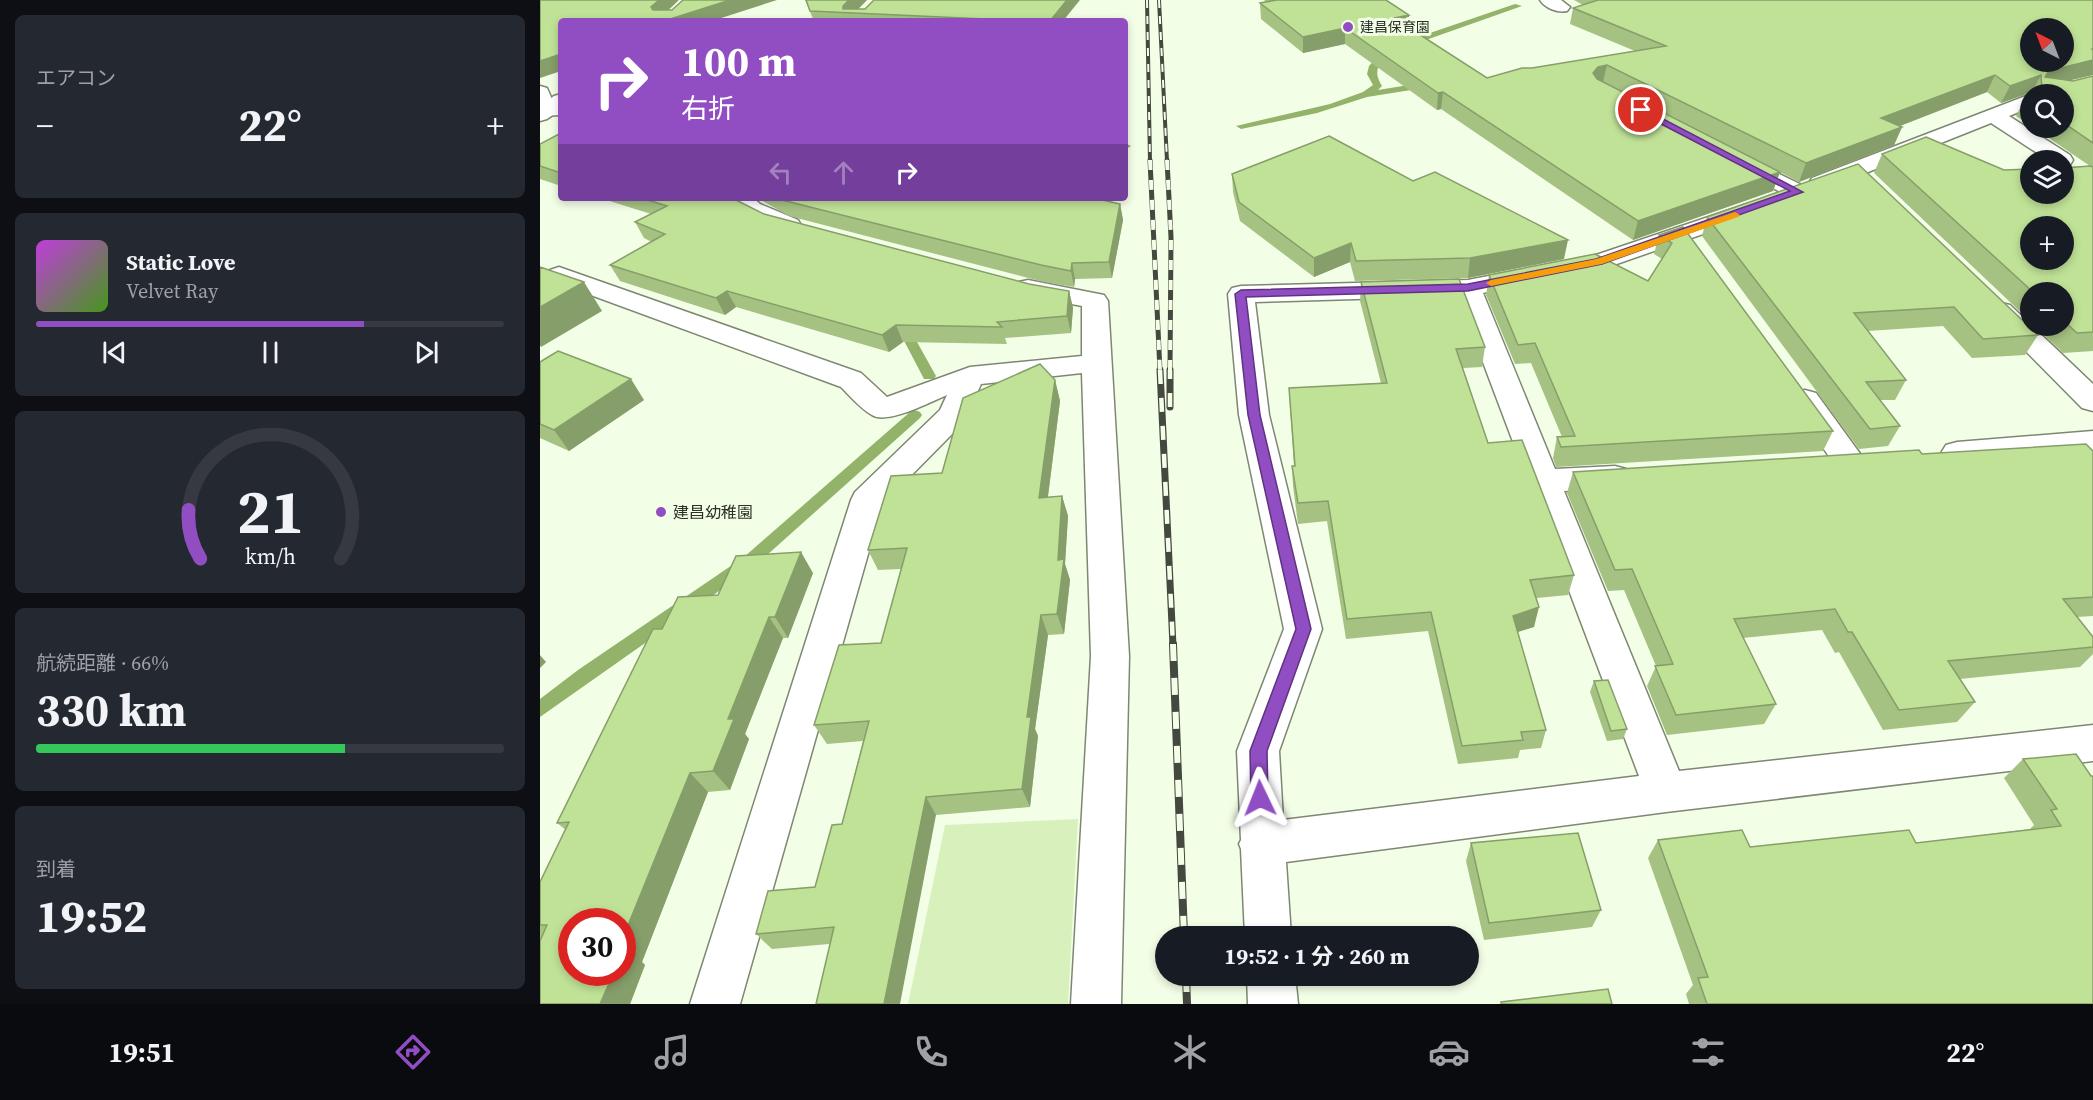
<!DOCTYPE html>
<html lang="ja">
<meta charset="utf-8">
<style>
body{margin:0;font-family:"Source Serif 4","Noto Sans JP",serif;background:#242831;color:#f1f3f6;height:100vh;display:flex;flex-direction:column;font-size:22px;white-space:nowrap}
*{box-sizing:border-box;margin:0}
p{font-size:20px;color:#9ea1a6}
.icon{flex:none;width:33px;height:33px;fill:none;stroke:currentColor;stroke-width:2;stroke-linecap:round;stroke-linejoin:round}
.map{position:relative;flex:1;overflow:hidden}
.sheet{display:flex;flex-direction:column;gap:15px;padding:15px;background:#0d0f14;width:540px}
.sheet>*{flex:none}
.guide{position:absolute;left:18px;top:18px;width:570px;height:183px;border-radius:6px;box-shadow:0 3px 9px #0003;background:#914ec3;color:#fff;overflow:hidden}
.needle{width:39px;rotate:318deg}
.tools{position:absolute;left:1480px;top:18px;display:grid;gap:12px}
.tools a{display:grid;place-items:center;width:54px;height:54px;border-radius:50%;background:#171b24;box-shadow:0 3px 9px #0003;font-size:30px}
.speed{position:absolute;left:18px;top:908px;display:flex;gap:12px;font-size:30px;font-weight:700;text-align:center}
.speed>*{display:grid;place-content:center;width:78px;height:78px;border-radius:50%;background:#171b24;box-shadow:0 3px 9px #0003;line-height:1}
.speed .limit{border:9px solid #d22;background:#fff;color:#111}
.pin{position:absolute;display:grid;place-items:center;width:51px;height:51px;color:#fff;margin:-26px;border:3px solid #fff;border-radius:50%;box-shadow:0 2px 6px #0007}
.me{position:absolute;width:66px;margin:-33px;rotate:358deg;stroke-linejoin:round;filter:drop-shadow(0 0 4px #0008)}
.turn{display:flex;align-items:center;gap:21px;height:126px;padding:0 24px;font-size:27px}
.turn .icon{width:78px;height:78px;stroke-width:2.5}
.turn b{display:block;font-size:42px;line-height:51px}
.lanes{display:flex;align-items:center;height:57px;padding:0 24px;background:#0003;justify-content:center;gap:30px;direction:ltr}
.lanes .off{opacity:.35}
.big{font-size:45px;font-weight:700;line-height:1.1}
.sheet .widget{flex:1;display:flex;flex-direction:column;justify-content:center;gap:9px;min-width:0;padding:0 21px;border-radius:9px;background:#242831}
.sheet .dial{align-items:center;gap:0}
.dial svg{height:156px;overflow:visible;fill:none;stroke:#363941;stroke-width:7;stroke-linecap:round;text-anchor:middle}
.dial text{fill:#f1f3f6;stroke:none}
.song{display:flex;align-items:center;gap:18px}
.cover{width:72px;height:72px;border-radius:9px;background:linear-gradient(135deg,hsl(290 70% 55%),hsl(100 70% 35%))}
.played{height:6px;border-radius:3px;background:linear-gradient(90deg,#914ec3 70%,#363941 70%)}
.keys{display:flex;justify-content:space-around;direction:ltr}
.heat{display:flex;justify-content:space-between;align-items:center;font-size:33px;direction:ltr}
.charge{height:9px;border-radius:4px;background:linear-gradient(90deg,#34c759 66%,#363941 0)}
.trip{position:absolute;left:615px;top:926px;width:324px;height:60px;border-radius:30px;background:#171b24;box-shadow:0 3px 9px #0003;font-weight:700;line-height:60px;text-align:center}
.tab-bar{display:flex;height:96px;justify-content:space-around;align-items:center;background:#090b0e;color:#9ea1a6}
.tab-bar .icon{width:42px;height:42px}
.tab-bar .current{color:#914ec3}
.tab-bar b{font-size:27px;color:#f1f3f6}
main{display:flex;flex:1;min-height:0}
.map>svg:first-child{display:block}
</style>
<main>
<section class="sheet">
<div class="widget"><p>エアコン</p>
<div class="heat"><a>−</a><b class="big">22°</b><a>+</a></div>
</div>
<div class="widget">
<div class="song"><i class="cover"></i><div><b>Static Love</b><p>Velvet Ray</p></div></div>
<div class="played"></div>
<div class="keys"><svg class="icon" aria-label="previous" viewBox="0 0 24 24"><path d="M18 5L8 12l10 7zM5 5v14"/></svg><svg class="icon" aria-label="pause" viewBox="0 0 24 24"><path d="M8 5v14M16 5v14"/></svg><svg class="icon" aria-label="next" viewBox="0 0 24 24"><path d="M6 5l10 7-10 7zM19 5v14"/></svg></div>
</div>
<div class="widget dial"><svg viewBox="0 0 100 80">
<path d="M14 69A42 42 0 1 1 86 69"/>
<path d="M14 69A42 42 0 0 1 8 44" stroke="#914ec3"/>
<text x="50" y="56" font-size="32" font-weight="700">21</text>
<text x="50" y="72" font-size="11">km/h</text>
</svg></div>
<div class="widget"><p>航続距離 · 66%</p><b class="big">330 km</b><div class="charge"></div></div>
<div class="widget"><p>到着</p><b class="big">19:52</b></div>
</section>
<div class="map">
<svg width="1553" height="1004" viewBox="0 0 1553 1004">
<rect width="100%" height="100%" fill="#f3fee7"/>
<path fill="#d8f1bc" d="M538,819L528,1004H368L405,825Z"/>
<g fill="none" stroke-linecap="round" stroke-linejoin="round">
<path fill="#93b36a" fill-rule="evenodd" d="M975,4L982,6L852,52C839,63 832,70 842,86L838,90L887,82L891,85L890,87L827,97L777,113L701,129L696,126L790,104L823,92L833,85L827,74L829,66L846,48Z
M585,143L591,146L585,150Z
M371,320L377,324L372,333L396,376L394,379H384L360,333L367,321Z
M375,410L380,412L382,415L380,418L216,565L0,717V699L38,670L204,557L370,412Z"/>
<g stroke="#7d8772" stroke-width="3">
<path id="minor" d="M1000,0H1021L1030,7L1027,11C1017,13 1005,8 1000,0Z
M0,86L7,88L14,104L21,103V115L0,116Z
M1491,94H1493H1491V107L1469,116L1530,155L1533,160L1530,165L1524,166V160H1508L1451,123L1288,188L1280,190L1272,188L1269,183L1272,178Z
M1196,153L1266,187L1270,192L1266,197L1258,199L1250,197L1188,165L1185,160L1188,155Z
M187,198H213L220,204L258,220L261,225L258,230C238,235 199,214 187,198Z
M1207,204L1215,206L1219,211L1215,216L1068,267L943,293L1015,469L1075,466L1086,469L1091,477L1086,485L1075,488L1024,491L1139,771L1553,725V761L1126,812L746,862L751,936H705L701,849L699,844L701,840L697,751L744,629L699,415L688,294L692,288L701,286L928,280L1053,256ZM918,296L1099,776L743,820L739,751L782,629L729,415L715,302Z
M19,267L321,373L347,397L430,367L542,356V306L479,294L475,288L479,282L488,280L564,295L568,301L589,656L581,1004H531L551,656L542,373L441,384L424,422L342,505L200,1004H150L311,500L315,492L400,410L407,395C390,402 347,425 332,415C320,408 310,396 301,387L10,280L6,275L10,270Z
M1461,303L1470,305L1553,384V411L1542,408L1452,317L1448,311L1452,305Z
M1265,390L1276,393L1321,455L1326,463L1321,471L1310,474L1299,471L1250,400L1254,393Z
M1553,431V451L1417,464L1406,461L1401,453L1406,445L1417,442Z
M707,975H755L758,1004H708Z"/>
</g>
<g stroke="#7d8772" stroke-width="3">
<path id="tertiary" d="M21,94V109L7,119L0,121V106L14,96Z"/>
</g>
<use href="#minor" fill="#fff" fill-rule="evenodd"/>
<use href="#tertiary" fill="#fff" fill-rule="evenodd"/>
<g stroke="#44483f" stroke-width="4">
<path id="rail-far3" d="M607,0L610,161
M619,0L627,161"/>
</g>
<g stroke="#44483f" stroke-width="5">
<path id="rail-far2" d="M610,160L620,371
M627,160L631,237L630,371"/>
</g>
<g stroke="#44483f" stroke-width="7">
<path id="rail-far1" d="M620,370L633,646
M630,407V370"/>
</g>
<g stroke="#44483f" stroke-width="8">
<path id="rail" d="M633,644L644,936
M646,975L647,1004"/>
</g>
<use href="#rail-far3" stroke="#f3fee7" stroke-width="2" stroke-dasharray="8" stroke-linecap="butt"/>
<use href="#rail-far2" stroke="#f3fee7" stroke-width="4" stroke-dasharray="10" stroke-linecap="butt"/>
<use href="#rail-far1" stroke="#f3fee7" stroke-width="4.5" stroke-dasharray="14" stroke-linecap="butt"/>
<use href="#rail" stroke="#f3fee7" stroke-width="6" stroke-dasharray="17" stroke-linecap="butt"/>
</g>
<path fill="#a5c282" d="M265,0H327L318,9L523,21H274Z
M724,0H846L869,15L868,27L947,78L992,68L1095,51L1030,24L1033,8L1043,5L1034,0H1553L1530,80L1533,81L1553,76V351L1523,353L1495,326H1524V292H1491V322L1334,173L1342,154L1464,170L1550,166L1494,128H1524V94H1492V92L1461,103L1447,92L1360,126L1362,127L1354,145L1259,182L1205,154L1240,172L1233,191L1093,240L901,109L897,110L805,44L763,53L721,19L720,3L726,2Z
M1491,96V126L1476,116L1485,98Z
M21,133V186L0,179V144Z
M692,174L873,181L1024,259L928,278L815,281L810,262L774,277L700,221L693,192Z
M60,198H193L196,200L224,214L489,284L529,291L533,308L531,333L465,338L467,344L363,342L349,352L196,307L185,315L80,281L70,265L112,242L104,238L95,222L111,214Z
M217,198H554L580,204L583,220L572,278L535,279L534,287L504,282L249,216Z
M1167,217L1498,335L1485,355L1432,358L1403,326L1328,331L1366,380L1355,400H1340L1360,426L1348,446L1319,449L1162,236Z
M1143,227L1293,431L1283,451L1016,467L1013,458L1017,437H1022L991,363L975,364L946,295L949,275L1108,281L1122,259L1114,254L1119,235Z
M821,282L945,347L942,367L923,368L948,443L1034,575L1028,595L997,598L994,627L977,632L1006,730L1001,748L980,750L978,758L918,764L888,631L806,639L787,521L758,524L753,486L752,466H754L750,408L749,388L841,383L820,301Z
M0,362L104,400L29,451L0,438Z
M515,380L520,401L508,497L522,496L528,516L525,564L530,580L524,634L508,635L495,729L498,736L490,807L396,815L289,944L232,949L216,934L275,887L302,824L323,741L287,744L274,725L341,643L361,569L338,570L328,550Z
M1553,451V616L1537,617L1553,637V654L1540,667L1420,679L1435,702L1417,722L1343,730L1299,652L1295,653L1282,630L1203,638L1236,704L1224,724L1127,735L1107,686L1116,666L1084,590L1068,591L1027,493L1033,472L1382,454Z
M273,573L248,638H243L205,734L209,739L190,790L168,792L102,962L105,965L90,1004H0V882L26,830L17,823L122,629Z
M1054,681L1087,729L1083,739L1067,741L1050,692Z
M1483,759L1551,776L1553,1004H1149L1146,994L1153,985L1108,858L1118,840L1210,847L1376,843L1491,829H1490L1494,825L1464,778Z
M931,843L1061,910L1052,927L944,940L926,861Z"/>
<path fill="#869e6a" d="M119,0H139L117,21L111,7Z
M190,0H237L172,21H124Z
M309,0H327L314,13L303,9V6Z
M527,0H540L523,21H510Z
M869,15L868,32L854,18Z
M805,28V44L763,53V37Z
M1553,48V75L1502,87L1505,77L1509,71Z
M21,54V71L0,78V61Z
M1067,65L1063,82L1054,84L1053,73L1058,67Z
M1455,75L1447,92L1334,136L1341,118Z
M1501,75L1492,92L1461,103L1470,86Z
M903,92L901,109L897,110L898,93Z
M1362,127L1354,145L1259,182L1266,163Z
M1240,172L1233,191L1093,240L1098,221Z
M580,204L583,220L572,278L569,262Z
M1028,240L1024,259L928,278L930,258Z
M811,243L810,262L774,277V258Z
M532,263L535,279L534,287L531,271Z
M44,282L62,311L1,347L0,345V307Z
M187,291L196,307L185,315L176,298Z
M529,291L533,308L531,333L527,316Z
M356,325L363,342L349,352L342,335Z
M91,379L104,400L29,451L14,430Z
M515,380L520,401L505,519L499,498Z
M522,496L528,516L525,564L530,580L524,634L517,614L518,560Z
M261,552L273,573L248,638L235,617Z
M999,607L994,627L968,635L973,616Z
M501,615L508,635L495,729L498,736L490,807L482,789L487,717Z
M229,617L243,638L205,734L209,739L190,790L173,771L188,719Z
M0,655L6,662L0,668Z
M150,773L168,792L102,962L105,965L90,1004H60L74,972H82V940Z
M386,797L396,815L360,1004H344Z"/>
<path fill="#c0e297" stroke="#869e6a" stroke-width="1.5" fill-rule="evenodd" d="M0,0H119L111,7L113,10H132L143,0H190L124,21H21V54L0,61Z
M266,0H309L303,6V9H325L334,0H527L510,21H487L270,11Z
M737,0H846L869,15L854,18L947,78L982,68H992L1126,46L1033,8L1058,0H1553V48L1552,49H1553V60L1509,71L1505,77L1533,81L1553,76V143L1524,123V94H1493L1502,91L1501,75L1470,86L1455,75L1341,118L1362,127L1266,163L1067,65L1058,67L1053,73L1057,79L1240,172L1098,221L903,92L898,93L805,28L763,37L720,3ZM1491,28H1524V62H1491Z
M1491,96V102L1485,98Z
M21,133V173L0,166V144Z
M789,136L873,181L895,172L1028,240L930,258L816,261L811,243L774,258L699,202L692,174Z
M1386,137L1464,170L1491,169V194H1524V168L1550,166L1553,167V332L1537,333L1524,321V292H1493L1342,154ZM1491,226H1524V260H1491Z
M1318,164L1498,335L1443,339L1414,307L1314,313L1366,380L1326,382L1360,426L1330,429L1167,217Z
M101,198H193L196,200L224,214L489,284L529,291L527,316L457,322L462,327L356,325L342,335L187,291L176,298L70,265L125,234L95,222L127,206Z
M238,198H554L580,204L569,262L532,263L531,271L501,265L242,200Z
M1143,227L1293,431L1021,447L1017,437L1035,436L995,343L978,345L949,275L1055,254L1108,281L1132,243L1119,235Z
M0,267L44,282L0,307Z
M919,279L945,347L916,349L948,443L982,440L1034,575L990,580L999,607L973,616L1006,730L981,732L983,740L922,746L891,612L807,619L788,501L758,503L752,466H755L749,388L847,383L821,282Z
M18,351L91,379L14,430L0,424V362Z
M500,364L515,380L499,498L522,496L518,560L524,559L517,614L501,615L487,717H491L482,789L386,797L344,1004H276L294,927L216,934L228,891L275,887L292,825L302,824L329,721L274,725L299,645L341,643L367,548L328,550L351,476L402,473L423,398Z
M1546,444L1553,451V597L1523,599L1553,637V647L1408,661L1435,702L1359,710L1312,632H1308L1295,609L1194,619L1236,704L1136,715L1115,666L1133,664L1092,569L1075,570L1033,472L1379,450L1382,454Z
M261,552L235,617H229L188,719H194L173,771L150,773L82,940V921H32V972H74L60,1004H0V941L7,925H0V882L29,822L17,823L113,629H122L138,597L178,595L196,556Z
M1068,680L1087,729L1071,731L1054,681Z
M1536,754L1551,776H1553V1004H1167L1158,978L1168,977L1118,840L1202,830L1210,847L1369,830L1376,843L1521,826L1511,810L1517,809L1483,759Z
M1038,833L1061,910L949,923L931,843Z
M1068,989L1072,1004H961V1002Z"/>
<path fill="#914ec3" stroke="#5e337f" stroke-width="1.5" d="M1098,109H1104L1263,192L1062,264L928,291L706,297L720,415L771,629L727,751L728,798L726,803L720,806L713,803L711,798L710,751L756,629L708,415L695,294L701,290L928,284L1056,259L1250,191L1098,112Z"/>
<path fill="#f59e0b" d="M1195,212L1200,215L1198,217L1062,264L951,286L946,283L951,280L1056,259Z"/>
<g fill="#914ec3" stroke="#f3fee7" stroke-width="2">
<circle cx="808" cy="27" r="6"/>
<circle cx="121" cy="512" r="6"/>
</g>
<g text-anchor="middle" dominant-baseline="central" stroke-width="6" stroke-linejoin="round" paint-order="stroke">
<g font-size="14" fill="#2c3028" stroke="#f3fee7" text-anchor="start">
<text x="820" y="27">建昌保育園</text>
</g>
<g font-size="16" fill="#2c3028" stroke="#f3fee7" text-anchor="start">
<text x="133" y="512">建昌幼稚園</text>
</g>
</g>
</svg>
<div class="tools">
<a><svg class="needle" viewBox="-14 -14 28 28"><path d="M0-13l5 13h-10z" fill="#e53935"/><path d="M0 13l5-13h-10z" fill="#9ea1a6"/></svg></a>
<a><svg class="icon" aria-label="search" viewBox="0 0 24 24"><circle cx="10" cy="10" r="6"/><path d="M15 15l6 6"/></svg></a>
<a><svg class="icon" aria-label="layers" viewBox="0 0 24 24"><path d="M12 4l9 5-9 5-9-5zM3 14l9 5 9-5"/></svg></a>
<a>+</a>
<a>−</a>
</div>
<div class="speed"><div class="limit">30</div></div>
<div class="pin" style="left:1101px;top:110px;background:#d93025"><svg class="icon" aria-label="arrive" viewBox="0 0 24 24"><path d="M6 21V4h12l-3 4 3 4H6"/></svg></div>
<svg class="me" style="left:720px;top:798px" viewBox="-20 -20 40 40"><path d="M0-17L14 15 0 8-14 15z" fill="#914ec3" stroke="#fff" stroke-width="4"/></svg>
<div class="trip">19:52 · 1 分 · 260 m</div>
<div class="guide">
<div class="turn"><svg class="icon" aria-label="right" viewBox="0 0 24 24"><path d="M7 20v-9h11M14 6l5 5-5 5"/></svg><div><b>100 m</b>右折</div></div>
<div class="lanes"><svg class="icon off" aria-label="left" viewBox="0 0 24 24"><path d="M17 20v-9H6M10 6l-5 5 5 5"/></svg><svg class="icon off" aria-label="ahead" viewBox="0 0 24 24"><path d="M12 20V5M6 11l6-6 6 6"/></svg><svg class="icon" aria-label="right" viewBox="0 0 24 24"><path d="M7 20v-9h11M14 6l5 5-5 5"/></svg></div>
</div>
</div>
</main>
<nav class="tab-bar">
<b>19:51</b>
<svg class="icon current" aria-label="directions" viewBox="0 0 24 24"><path d="M12 3l9 9-9 9-9-9zM9 14v-3h6M13 9l2 2-2 2"/></svg>
<svg class="icon" aria-label="music" viewBox="0 0 24 24"><path d="M9 18V5l10-2v13"/><circle cx="6" cy="18" r="3"/><circle cx="16" cy="16" r="3"/></svg>
<svg class="icon" aria-label="phone" viewBox="0 0 24 24"><path d="M5 4h4l2 5-3 2q2 4 5 5l2-3 5 2v4C11 20 4 13 5 4z"/></svg>
<svg class="icon" aria-label="climate" viewBox="0 0 24 24"><path d="M12 3v18M4 7l16 10M4 17L20 7"/></svg>
<svg class="icon" aria-label="car" viewBox="0 0 24 24"><path d="M5 17H2v-5l4-1 3-4h7l3 4 3 1v5h-3M9 17h6M6 11h13"/><circle cx="7" cy="17" r="2"/><circle cx="17" cy="17" r="2"/></svg>
<svg class="icon" aria-label="filters" viewBox="0 0 24 24"><path d="M4 7h16M4 17h16"/><circle cx="9" cy="7" r="2"/><circle cx="15" cy="17" r="2"/></svg>
<b>22°</b>
</nav>
